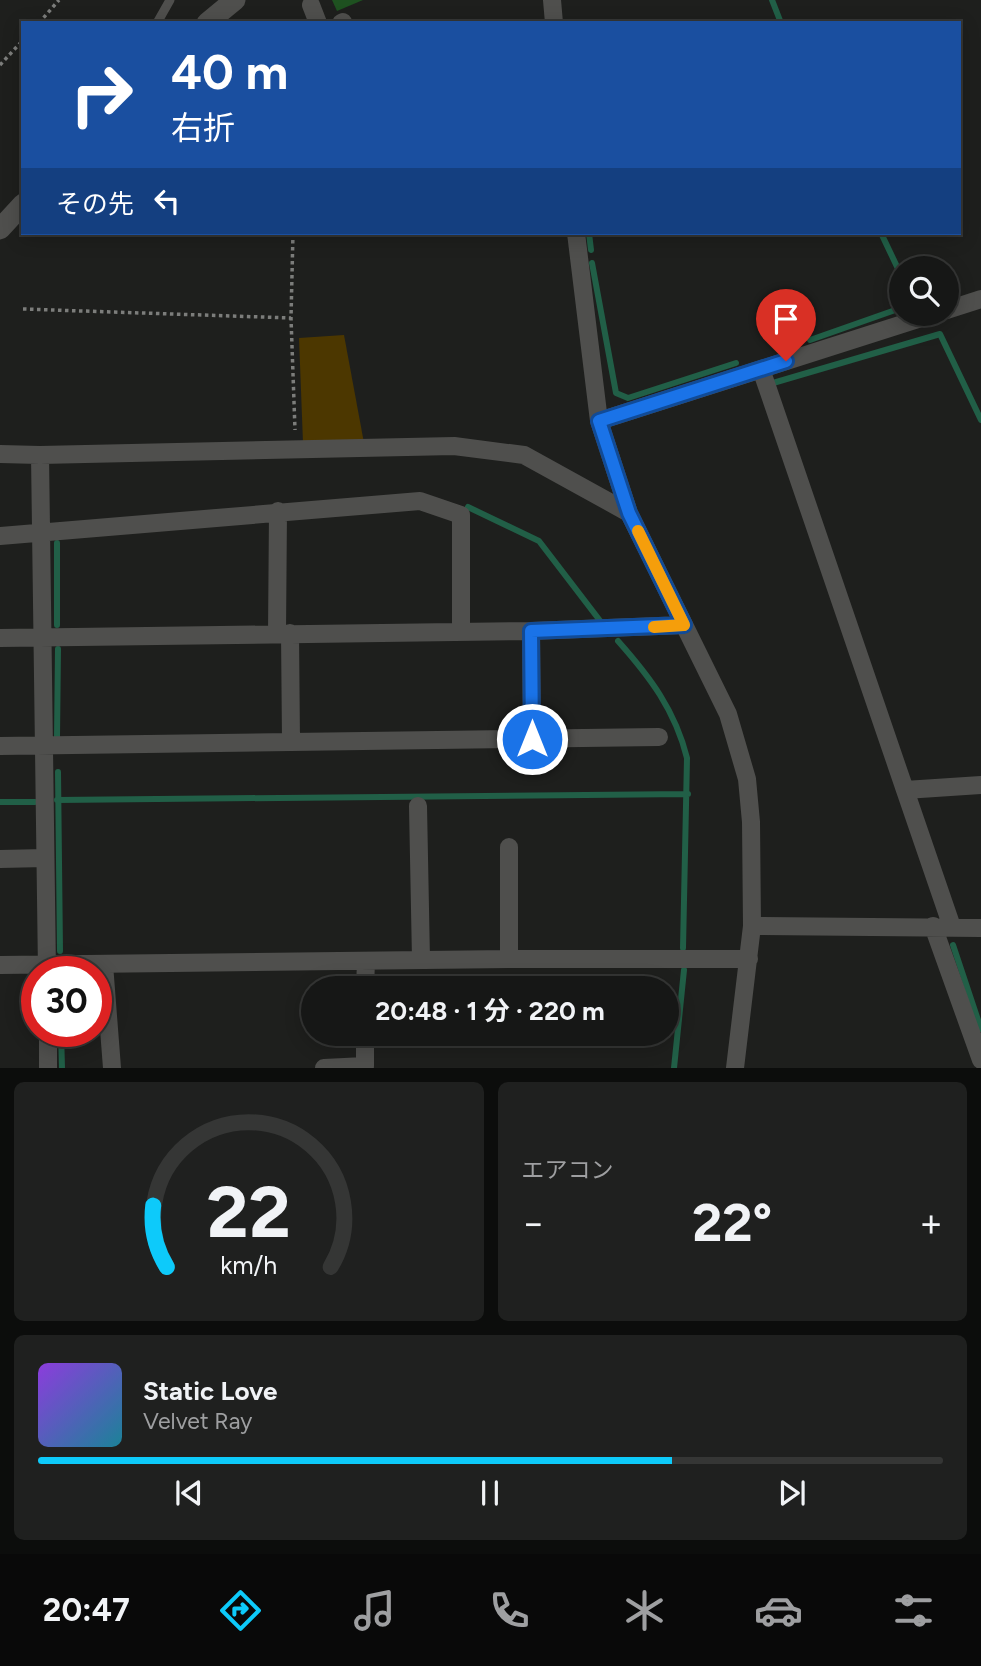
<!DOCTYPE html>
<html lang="ja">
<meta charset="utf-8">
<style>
body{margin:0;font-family:Figtree,"Noto Sans JP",sans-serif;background:#1f201f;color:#f1f3f6;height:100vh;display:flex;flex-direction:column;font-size:26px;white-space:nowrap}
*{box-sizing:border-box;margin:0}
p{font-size:23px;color:#9e9fa1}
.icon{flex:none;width:38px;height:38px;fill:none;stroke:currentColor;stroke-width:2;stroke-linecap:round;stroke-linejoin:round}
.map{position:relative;height:1068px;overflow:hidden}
.side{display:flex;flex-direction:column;gap:14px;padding:14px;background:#0c0d0c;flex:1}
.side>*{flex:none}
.top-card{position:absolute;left:21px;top:21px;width:940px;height:214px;border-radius:0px;box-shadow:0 4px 18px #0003,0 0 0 2px #353635;background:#1a4fa0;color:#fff;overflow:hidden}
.controls{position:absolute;left:889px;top:256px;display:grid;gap:14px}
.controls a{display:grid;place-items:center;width:70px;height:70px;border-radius:50%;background:#161716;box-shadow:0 4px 18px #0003,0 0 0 2px #353635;font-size:35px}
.speed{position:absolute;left:21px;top:956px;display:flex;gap:14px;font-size:35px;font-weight:700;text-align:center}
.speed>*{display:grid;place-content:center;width:91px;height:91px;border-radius:50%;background:#161716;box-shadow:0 4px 18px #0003,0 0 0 2px #353635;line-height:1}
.speed .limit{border:10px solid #d22;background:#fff;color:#111}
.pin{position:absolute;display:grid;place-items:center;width:60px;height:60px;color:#fff;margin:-72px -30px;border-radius:50% 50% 50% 0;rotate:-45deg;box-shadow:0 0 7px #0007}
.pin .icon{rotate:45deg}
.me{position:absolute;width:77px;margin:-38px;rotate:0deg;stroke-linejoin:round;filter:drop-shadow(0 0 5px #0008)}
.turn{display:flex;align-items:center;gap:24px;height:147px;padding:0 35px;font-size:32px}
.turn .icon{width:91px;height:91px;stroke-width:2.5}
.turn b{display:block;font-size:49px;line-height:60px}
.then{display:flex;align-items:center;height:66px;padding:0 35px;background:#0003;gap:14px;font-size:26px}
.big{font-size:52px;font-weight:700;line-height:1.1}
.side .widget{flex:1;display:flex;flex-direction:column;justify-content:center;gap:10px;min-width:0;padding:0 24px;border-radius:10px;background:#1f201f}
.side .dial{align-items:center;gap:0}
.dial svg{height:182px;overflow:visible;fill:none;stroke:#353635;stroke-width:7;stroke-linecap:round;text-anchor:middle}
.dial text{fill:#f1f3f6;stroke:none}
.song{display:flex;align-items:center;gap:21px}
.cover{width:84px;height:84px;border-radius:10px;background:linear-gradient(135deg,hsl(270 70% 55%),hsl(190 70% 35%))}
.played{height:7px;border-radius:4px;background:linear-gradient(90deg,#0dcafa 70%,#353635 70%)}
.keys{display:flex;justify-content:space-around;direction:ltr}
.heat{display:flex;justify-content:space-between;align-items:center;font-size:38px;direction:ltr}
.side .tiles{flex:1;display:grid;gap:14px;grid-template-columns:1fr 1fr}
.widget:last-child{grid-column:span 2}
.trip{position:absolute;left:301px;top:976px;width:378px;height:70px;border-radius:35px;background:#161716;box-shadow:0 4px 18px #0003,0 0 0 2px #353635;font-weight:700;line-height:70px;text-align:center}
.menu{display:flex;height:112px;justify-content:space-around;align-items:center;background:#090909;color:#9e9fa1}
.menu .icon{width:49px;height:49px}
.menu .on{color:#0dcafa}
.menu b{font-size:32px;color:#f1f3f6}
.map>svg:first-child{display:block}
</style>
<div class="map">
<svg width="981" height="1068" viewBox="0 0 981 1068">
<rect width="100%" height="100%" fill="#1e1f1d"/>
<path fill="#4c3700" d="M344,335L364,443H303L299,338Z"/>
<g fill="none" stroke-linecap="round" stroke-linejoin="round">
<path stroke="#215f47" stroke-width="6" d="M772,0L781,23
M589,233L591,250
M881,233L901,275
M592,263L616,393L628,398L736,363
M810,340L901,308
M773,383L940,334L981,420
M468,507L539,541L601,622
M57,625V543
M618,641C650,677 675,710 687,758L683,948
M57,737L58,649
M58,772L60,951
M57,800L688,794
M0,802H35
M953,945L981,1029
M61,1031L62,1068
M674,1068L684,970"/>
</g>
<path fill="#1e5120" d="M332,0H363L337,11Z"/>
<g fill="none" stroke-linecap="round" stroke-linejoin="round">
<path stroke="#7c7d7b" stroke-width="3.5" stroke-dasharray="3.5 3.5" stroke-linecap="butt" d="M39,23L59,0
M0,65L23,40
M293,233L291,318L295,430
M23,309L291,318"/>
<path stroke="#4f4f4d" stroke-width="9" d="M157,23L170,0"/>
<path stroke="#4f4f4d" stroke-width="18" d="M552,0L554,23
M311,5L318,23
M341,23L343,22
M576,233L599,421L629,513L728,714L747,779L751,822L752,926L735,1068
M947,310L981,299
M761,369L905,790
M599,421L937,313
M0,454L40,455
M0,536L420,501L461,515V631
M531,631L532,739
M277,633L278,511
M290,633L291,742
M0,638L531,631L684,625
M0,746L659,737
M418,806L421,960
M509,847V959
M0,859L45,858
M752,926L981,928
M933,926L981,1060
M952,927L905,790L981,785
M104,964L112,1068
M0,965L509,959H749
M47,971L40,455L454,446L524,455L629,513
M365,989L366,961
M48,1031V1068
M324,1068L365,1066V1034"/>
<path stroke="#4f4f4d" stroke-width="21" d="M207,23L235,0
M0,229L23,204"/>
</g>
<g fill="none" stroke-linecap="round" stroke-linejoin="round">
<g stroke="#114b97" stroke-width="18">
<path id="route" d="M532,739L531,631L684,625L629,513L599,421L786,361"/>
</g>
<use href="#route" stroke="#1a73e8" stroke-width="12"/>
<path stroke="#f59e0b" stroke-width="12" d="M638,531L684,625L654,627"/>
</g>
</svg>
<div class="controls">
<a><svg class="icon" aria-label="search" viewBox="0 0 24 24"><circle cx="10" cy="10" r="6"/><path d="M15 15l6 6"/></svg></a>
</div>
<div class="speed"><div class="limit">30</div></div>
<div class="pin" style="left:786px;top:361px;background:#d93025"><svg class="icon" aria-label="arrive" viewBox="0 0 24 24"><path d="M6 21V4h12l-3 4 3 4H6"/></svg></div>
<svg class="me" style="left:532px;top:739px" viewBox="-20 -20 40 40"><circle r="17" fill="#1a73e8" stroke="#fff" stroke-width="3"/><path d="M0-11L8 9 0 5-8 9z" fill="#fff"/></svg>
<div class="trip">20:48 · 1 分 · 220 m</div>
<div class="top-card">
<div class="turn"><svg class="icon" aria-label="right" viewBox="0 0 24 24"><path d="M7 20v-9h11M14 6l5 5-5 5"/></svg><div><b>40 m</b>右折</div></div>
<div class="then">その先<svg class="icon" aria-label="left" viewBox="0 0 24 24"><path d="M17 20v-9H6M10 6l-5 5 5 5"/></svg></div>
</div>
</div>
<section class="side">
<div class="tiles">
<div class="widget dial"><svg viewBox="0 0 100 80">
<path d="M14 69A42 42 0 1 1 86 69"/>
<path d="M14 69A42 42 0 0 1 8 42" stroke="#0dcafa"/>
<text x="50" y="56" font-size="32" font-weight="700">22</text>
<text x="50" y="72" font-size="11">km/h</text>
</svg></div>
<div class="widget"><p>エアコン</p>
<div class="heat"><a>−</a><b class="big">22°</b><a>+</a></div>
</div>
<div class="widget">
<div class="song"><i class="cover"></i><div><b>Static Love</b><p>Velvet Ray</p></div></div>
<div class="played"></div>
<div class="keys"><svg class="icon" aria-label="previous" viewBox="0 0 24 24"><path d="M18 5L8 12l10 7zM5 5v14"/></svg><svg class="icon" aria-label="pause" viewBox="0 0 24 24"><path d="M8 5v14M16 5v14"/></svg><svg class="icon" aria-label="next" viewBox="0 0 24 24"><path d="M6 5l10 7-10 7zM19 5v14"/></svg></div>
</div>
</div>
</section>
<nav class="menu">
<b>20:47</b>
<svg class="icon on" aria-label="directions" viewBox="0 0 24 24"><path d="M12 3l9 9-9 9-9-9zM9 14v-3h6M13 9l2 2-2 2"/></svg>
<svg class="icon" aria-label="music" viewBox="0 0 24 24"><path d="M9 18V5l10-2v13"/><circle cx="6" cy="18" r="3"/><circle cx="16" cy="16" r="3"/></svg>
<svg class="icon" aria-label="phone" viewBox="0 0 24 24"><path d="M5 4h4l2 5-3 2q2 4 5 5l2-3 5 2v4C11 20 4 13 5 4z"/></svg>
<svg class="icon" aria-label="climate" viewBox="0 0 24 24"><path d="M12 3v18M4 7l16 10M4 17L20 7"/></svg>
<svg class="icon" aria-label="car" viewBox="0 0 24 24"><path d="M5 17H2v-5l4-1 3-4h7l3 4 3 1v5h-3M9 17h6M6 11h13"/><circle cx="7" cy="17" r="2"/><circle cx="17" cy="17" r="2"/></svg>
<svg class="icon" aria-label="filters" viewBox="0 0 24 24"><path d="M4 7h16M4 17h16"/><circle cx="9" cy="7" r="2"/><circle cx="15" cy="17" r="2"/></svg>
</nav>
